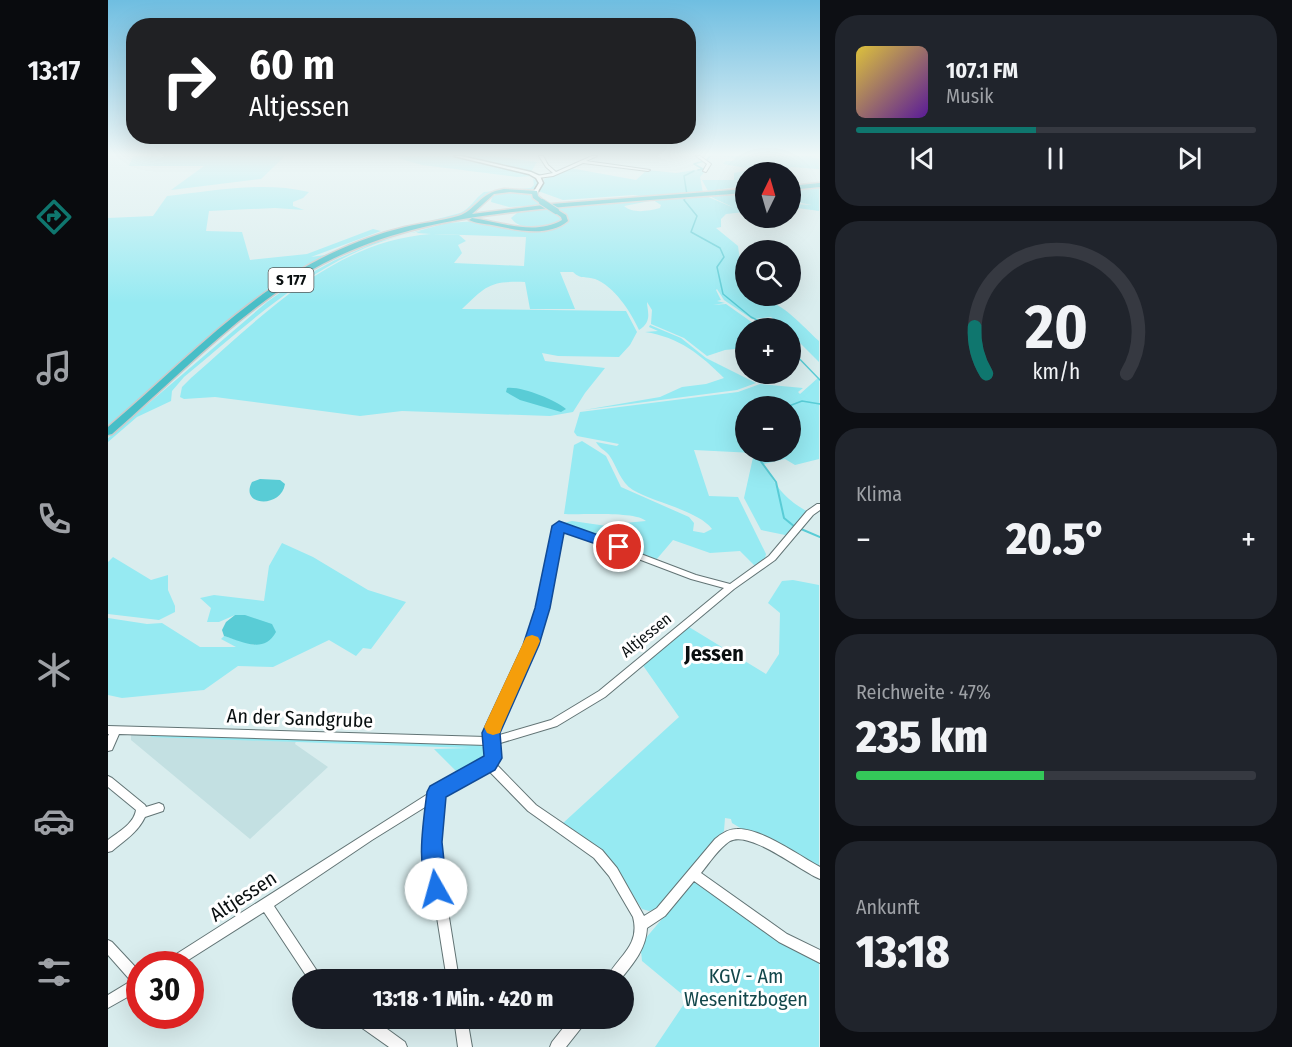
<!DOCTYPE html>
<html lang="de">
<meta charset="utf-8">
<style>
body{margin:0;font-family:"Fira Sans Condensed",sans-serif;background:#20242c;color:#f1f3f6;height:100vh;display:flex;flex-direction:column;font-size:22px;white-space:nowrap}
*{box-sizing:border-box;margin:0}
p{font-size:20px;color:#9ea1a6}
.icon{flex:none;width:33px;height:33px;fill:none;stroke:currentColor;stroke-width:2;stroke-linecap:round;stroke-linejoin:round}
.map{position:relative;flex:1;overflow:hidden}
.panel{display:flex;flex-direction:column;gap:15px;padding:15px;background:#0d0f14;width:472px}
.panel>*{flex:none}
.hud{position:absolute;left:18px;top:18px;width:570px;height:126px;border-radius:24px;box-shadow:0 6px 24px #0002;background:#202124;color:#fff;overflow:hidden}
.needle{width:39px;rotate:5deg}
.tools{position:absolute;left:627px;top:162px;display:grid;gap:12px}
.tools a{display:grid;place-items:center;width:66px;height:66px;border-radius:50%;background:#171b24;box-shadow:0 6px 24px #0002;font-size:30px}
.speed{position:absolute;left:18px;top:951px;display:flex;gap:12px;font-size:30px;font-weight:700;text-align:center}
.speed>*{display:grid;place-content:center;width:78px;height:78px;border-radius:50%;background:#171b24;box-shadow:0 6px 24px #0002;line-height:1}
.speed .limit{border:9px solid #d22;background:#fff;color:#111}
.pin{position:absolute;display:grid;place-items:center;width:51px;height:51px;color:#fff;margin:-26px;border:3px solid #fff;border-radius:50%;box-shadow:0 2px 6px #0007}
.me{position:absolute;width:66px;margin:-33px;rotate:353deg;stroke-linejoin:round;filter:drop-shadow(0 0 4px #0008)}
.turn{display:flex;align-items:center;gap:21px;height:126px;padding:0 24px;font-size:27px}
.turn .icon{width:78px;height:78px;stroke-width:2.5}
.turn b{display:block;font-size:42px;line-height:51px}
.big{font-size:45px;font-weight:800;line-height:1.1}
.panel .card{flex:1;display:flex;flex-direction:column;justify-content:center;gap:9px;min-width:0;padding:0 21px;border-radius:24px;background:#20242c}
.panel .dial{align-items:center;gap:0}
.dial svg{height:156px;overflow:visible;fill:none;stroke:#363941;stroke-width:7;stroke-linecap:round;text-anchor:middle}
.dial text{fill:#f1f3f6;stroke:none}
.song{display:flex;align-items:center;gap:18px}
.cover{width:72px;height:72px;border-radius:9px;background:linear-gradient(135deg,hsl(50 70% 55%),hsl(270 70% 35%))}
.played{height:6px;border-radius:3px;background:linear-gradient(90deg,#0f766e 45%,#363941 45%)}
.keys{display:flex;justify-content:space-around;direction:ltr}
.heat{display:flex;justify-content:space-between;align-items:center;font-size:33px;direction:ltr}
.charge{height:9px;border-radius:4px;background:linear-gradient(90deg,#34c759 47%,#363941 0)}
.trip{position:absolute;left:184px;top:969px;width:342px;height:60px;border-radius:30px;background:#171b24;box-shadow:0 6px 24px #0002;font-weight:800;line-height:60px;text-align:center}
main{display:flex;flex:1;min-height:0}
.menu{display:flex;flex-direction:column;width:108px;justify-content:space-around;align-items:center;background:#090b0e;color:#9ea1a6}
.menu .icon{width:42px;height:42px}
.menu .selected{color:#0f766e}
.menu b{font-size:27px;color:#f1f3f6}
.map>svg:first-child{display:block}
</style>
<main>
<nav class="menu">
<b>13:17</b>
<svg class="icon selected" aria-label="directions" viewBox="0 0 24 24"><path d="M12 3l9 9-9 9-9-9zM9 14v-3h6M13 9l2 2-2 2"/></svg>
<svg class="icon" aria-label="music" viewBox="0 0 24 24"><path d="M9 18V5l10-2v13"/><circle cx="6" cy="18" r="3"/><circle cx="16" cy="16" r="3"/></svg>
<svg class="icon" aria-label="phone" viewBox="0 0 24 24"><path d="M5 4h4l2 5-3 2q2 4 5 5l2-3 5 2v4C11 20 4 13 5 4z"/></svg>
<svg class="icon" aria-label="climate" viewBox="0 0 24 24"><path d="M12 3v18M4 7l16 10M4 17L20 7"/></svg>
<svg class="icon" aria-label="car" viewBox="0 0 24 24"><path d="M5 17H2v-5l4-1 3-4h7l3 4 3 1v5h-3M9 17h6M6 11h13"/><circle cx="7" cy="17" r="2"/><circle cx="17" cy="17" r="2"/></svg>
<svg class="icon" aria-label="filters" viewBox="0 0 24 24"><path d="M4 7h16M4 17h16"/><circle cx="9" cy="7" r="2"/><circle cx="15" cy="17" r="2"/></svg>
</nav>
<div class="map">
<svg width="712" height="1047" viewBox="0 0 712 1047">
<rect width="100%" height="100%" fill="#d9edee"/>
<path fill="#c3e0e2" d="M23,734L188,741L187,744L220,767L142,839L23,740Z"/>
<path fill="#96eaf2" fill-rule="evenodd" d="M25,156H177L153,179L63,190L96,166H21Z
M292,156H347L406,169L425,176L409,177L314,165L290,158Z
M351,156H386L429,162L423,172Z
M615,156H705L703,157L711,159V169L683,167L681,169L688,183H683L682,172H638L637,186L600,191L594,180H626V173L645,169L615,164L618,161H626L627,159Z
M462,168L528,180L539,170L568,173L600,168L592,177L595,193L540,197L525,195L455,200L430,191L436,183V179Z
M425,179L430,180V186L427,189L385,192L377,195L366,208L356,214L291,230L192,271L0,425V218L45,216L59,196C107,191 154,181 201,192L195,198L185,202V206L196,210L167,208L101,211L98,231L134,232L142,260L199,254L265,229L273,231L203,257L217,255L281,232L352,213C363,208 367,198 376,192L423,188L426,185Z
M711,187V211L683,207V204L704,205L683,201L682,189Z
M394,193H420L435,205L401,207L383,202L384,196Z
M637,193V212L618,214L613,219V227L608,228L630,246C632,263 637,278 638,296C670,296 689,321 711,341V362L683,334L682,328H676L663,317L644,319L616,300L609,289L608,290L613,300L609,301L617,303L605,305L618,304L652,328H638L637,348L617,350L599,356L576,338L543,324L544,310L539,302C539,311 545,321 531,330C523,312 506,286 487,279C478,276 473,280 465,272H452L467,309H422L417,282C382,281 379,285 354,309L518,311L529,332L522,345L511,357L450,356L434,353L437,361L497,368L477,393L465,412L442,416L294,411L252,416L107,397L76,399L72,397L74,387L83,378C153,317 225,241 323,234L308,233L313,231C216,250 149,317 76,377L64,391L63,401L29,417L0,442V438L159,302L190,280L227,260L266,243L339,223L370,221L411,228L439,229L457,224L459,218L447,208L542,201L516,206C525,214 540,211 552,208L553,205L545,200L598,196L631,210L601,196ZM325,234L418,237L416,266L346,263L354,253L350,245L358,241L351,235Z
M441,208L454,219L449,225C434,227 413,232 403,218L409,213Z
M542,325L573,338L598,358L648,383L629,390L476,410L552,397L574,387L598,384L616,378C593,355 571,337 537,332L550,331L541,327Z
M711,377V459L687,465L677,459L656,464C669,488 676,498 700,512L682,536L653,530L636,498L646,453L586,450L601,496L630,497L658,554L657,558L647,566L632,551L602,553L565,540L548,560L455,523L464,521L506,527L516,523L538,521C527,511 474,515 456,514L466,445L474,441L498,456L513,487L581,517L586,523L585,531L596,533L604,529C591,511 545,502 525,490C512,482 509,466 501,455C497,450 491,448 488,442L509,446L511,444L469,436L466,432L472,412L630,392L652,384L695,388L690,392L692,394ZM638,406H682V452H638Z
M174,543L205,557L260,590L298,602L263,649L255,648L248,656L221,640L165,667L130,666L96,690L14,698L0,695V618L39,624L54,623L92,647H128L113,639L116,636L146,645L127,615L111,622H99L103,608L92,598L106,595L156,601L161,566Z
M5,557L43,580L60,575V590L67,606V612L51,620L0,614V562Z
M685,580L711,585V871L634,829L624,823L623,819L617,818L616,831L549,909L541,911L534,909L509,871L454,824L571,717L534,664L581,627L658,674L671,654L672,613L660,603L674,581Z
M45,735L372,745L380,751V755L346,781L354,769L348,771L326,749L362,748L42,737Z
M587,880L711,960V1047H547L576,1004L581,1000L534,961L533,951L537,939Z"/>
<path fill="#59ccd6" d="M399,388C414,386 447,400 458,409L453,412L412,400L398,392Z
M152,479L172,480L177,484C173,509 131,506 144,482Z
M127,615H137L164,624L168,632C156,654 135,642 116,636L114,630L118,622Z"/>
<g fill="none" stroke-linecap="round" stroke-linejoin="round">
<path stroke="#59ccd6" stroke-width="1.5" d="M599,160L602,156
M590,170L595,169L586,164L596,161
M586,171L576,176L579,195L576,200L589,216L583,232L612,248L616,257L609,267L615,294L643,317L659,325L658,328
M682,349L712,380
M681,406L694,401L712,404"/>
<path stroke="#59ccd6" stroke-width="2" d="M646,452L668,482L676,518L687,527
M693,529L712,537"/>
<g stroke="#627475" stroke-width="2">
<path id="minor" d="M431,156H435L440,165L448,172L484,156H489L478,161L542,170L540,171L475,163L445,176L430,178L429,176L445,173L438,167Z
M588,156H592L603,164L598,172L595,171L599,164Z
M709,504H712V510L705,515L667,560L626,589L497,697L449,726L389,744L390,758L387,763L428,805L494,850L509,868L536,916L549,908L607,839C613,834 620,829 629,829C653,828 690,855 712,867V879C692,871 642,830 622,841C611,848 602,862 593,873L679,934L712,950V963L671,942L586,881L557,916L539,928C538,949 525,964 512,980H498C508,957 533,947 525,917L501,876L486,858L420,811L380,770L333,797L329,842L351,980H339L317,842L322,804L264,840L166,906L215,980H201L156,912L74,964H57L59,960L323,792L324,790L329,789L377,761L380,757L379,745L11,734L4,750L0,751V736L1,734H0V726L378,737V733L419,645L430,608L448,524H454L588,575L622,584L661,556L699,511ZM454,530L583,579L616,588L491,691L443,720L388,736V733L427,645L438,608Z
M0,776L4,778L37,805L38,807L51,803L55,805L56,808L55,811L37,817C30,832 16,841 4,851L0,852V840C10,832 26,824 28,810L0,787Z
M0,940L4,942L32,972V990L0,1008V995L23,981L0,955Z
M246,1018H264L297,1042L299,1047H281L247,1023Z
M346,1018H359L364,1047H350Z
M463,1018H478L477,1023L458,1047H442L444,1042Z"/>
</g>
<g stroke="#627475" stroke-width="3">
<path id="tertiary" d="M346,156H353L423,172L432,176L435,183L429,193H425L431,183L428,178L421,174Z"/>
</g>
<g stroke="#c9caca" stroke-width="3">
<path id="trunk" d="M712,183V187L682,190V186Z
M396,189L429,191L430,196L437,202L432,203L425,198L424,194L402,192L386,194L364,214L443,204L638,189V193C580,197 523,201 465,206C373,214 277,225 195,275C125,318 66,380 4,434L0,435V427C71,367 138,293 224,253C247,242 272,233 297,227C314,223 333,221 350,216C368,211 370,193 396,189Z
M446,210H450L458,215L460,221C439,238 409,230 384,225C377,224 367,223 361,220L364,218C392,222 427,236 454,220L453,217L446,212Z"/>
</g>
<use href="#minor" fill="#fff" fill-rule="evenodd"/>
<use href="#tertiary" fill="#fff" fill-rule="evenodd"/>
<use href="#trunk" fill="#47bec7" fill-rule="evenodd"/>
<g stroke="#c9caca" stroke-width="8" stroke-linecap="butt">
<path id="trunk-bridge" d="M434,202L448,211"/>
</g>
<use href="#trunk-bridge" stroke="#47bec7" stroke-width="6"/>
</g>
<linearGradient id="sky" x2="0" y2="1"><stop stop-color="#6fbee1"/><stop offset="0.51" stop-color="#eef7f7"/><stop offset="1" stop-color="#eef7f7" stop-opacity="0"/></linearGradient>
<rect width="712" height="303" fill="url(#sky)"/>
<path fill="#1a73e8" stroke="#114b97" stroke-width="1.5" d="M451,521L516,544L518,547L511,552L456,533L442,608L431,645L392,733L394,758L387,770L338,797L334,842L339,889L336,896L328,899L321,896C308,866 315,824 319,792L322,786L376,756L374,733L415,645L427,608L444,526Z"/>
<path fill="#f59e0b" d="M424,635L430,637L432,641L394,727L392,733L385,735L379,733L376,727L416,641L418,637Z"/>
<g text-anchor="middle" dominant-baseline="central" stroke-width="6" stroke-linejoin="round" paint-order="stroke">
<rect fill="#fff" stroke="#535758" stroke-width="1.5" x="160.5" y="268" width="45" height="24" rx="4.5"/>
<g font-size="15" font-weight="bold" fill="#090f10">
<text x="183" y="280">S 177</text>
</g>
<g font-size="16" fill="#090f10" stroke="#fff">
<text transform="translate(538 635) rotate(-39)">Altjessen</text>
</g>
<g font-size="20" fill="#090f10" stroke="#fff">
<text transform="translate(192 718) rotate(2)">An der Sandgrube</text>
<text transform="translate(135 896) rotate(-33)">Altjessen</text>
</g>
<g font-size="20" fill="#13474b" stroke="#fff">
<text x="638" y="976">KGV - Am<tspan x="638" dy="23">Wesenitzbogen</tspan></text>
</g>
<g font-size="22" font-weight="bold" fill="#090f10" stroke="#fff">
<text x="606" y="653">Jessen</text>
</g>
</g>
</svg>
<div class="tools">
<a><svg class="needle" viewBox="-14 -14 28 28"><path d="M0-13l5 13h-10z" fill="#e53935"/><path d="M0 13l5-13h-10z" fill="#9ea1a6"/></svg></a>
<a><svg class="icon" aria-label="search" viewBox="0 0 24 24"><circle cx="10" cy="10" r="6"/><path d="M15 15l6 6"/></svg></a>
<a>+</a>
<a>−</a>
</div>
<div class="speed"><div class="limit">30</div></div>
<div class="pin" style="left:511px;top:547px;background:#d93025"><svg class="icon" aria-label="arrive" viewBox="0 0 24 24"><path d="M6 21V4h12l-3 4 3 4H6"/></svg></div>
<svg class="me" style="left:328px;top:889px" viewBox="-20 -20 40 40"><circle r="19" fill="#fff"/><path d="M0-13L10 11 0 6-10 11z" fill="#1a73e8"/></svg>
<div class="trip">13:18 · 1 Min. · 420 m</div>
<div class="hud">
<div class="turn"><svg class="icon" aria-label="right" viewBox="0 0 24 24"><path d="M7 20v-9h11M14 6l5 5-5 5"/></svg><div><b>60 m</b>Altjessen</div></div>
</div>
</div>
<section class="panel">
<div class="card">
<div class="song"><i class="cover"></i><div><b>107.1 FM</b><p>Musik</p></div></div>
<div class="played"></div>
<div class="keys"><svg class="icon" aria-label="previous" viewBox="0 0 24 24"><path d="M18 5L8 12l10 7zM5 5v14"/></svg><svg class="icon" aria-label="pause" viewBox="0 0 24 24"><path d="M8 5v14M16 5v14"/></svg><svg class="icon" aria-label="next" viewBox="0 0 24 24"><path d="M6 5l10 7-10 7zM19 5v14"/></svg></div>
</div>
<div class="card dial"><svg viewBox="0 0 100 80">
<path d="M14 69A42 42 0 1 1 86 69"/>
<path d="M14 69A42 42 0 0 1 8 45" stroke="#0f766e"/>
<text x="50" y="56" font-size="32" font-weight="700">20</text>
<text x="50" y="72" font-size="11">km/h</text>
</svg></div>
<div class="card"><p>Klima</p>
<div class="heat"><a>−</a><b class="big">20.5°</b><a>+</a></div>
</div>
<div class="card"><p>Reichweite · 47%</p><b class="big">235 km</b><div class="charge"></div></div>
<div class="card"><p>Ankunft</p><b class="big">13:18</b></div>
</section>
</main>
